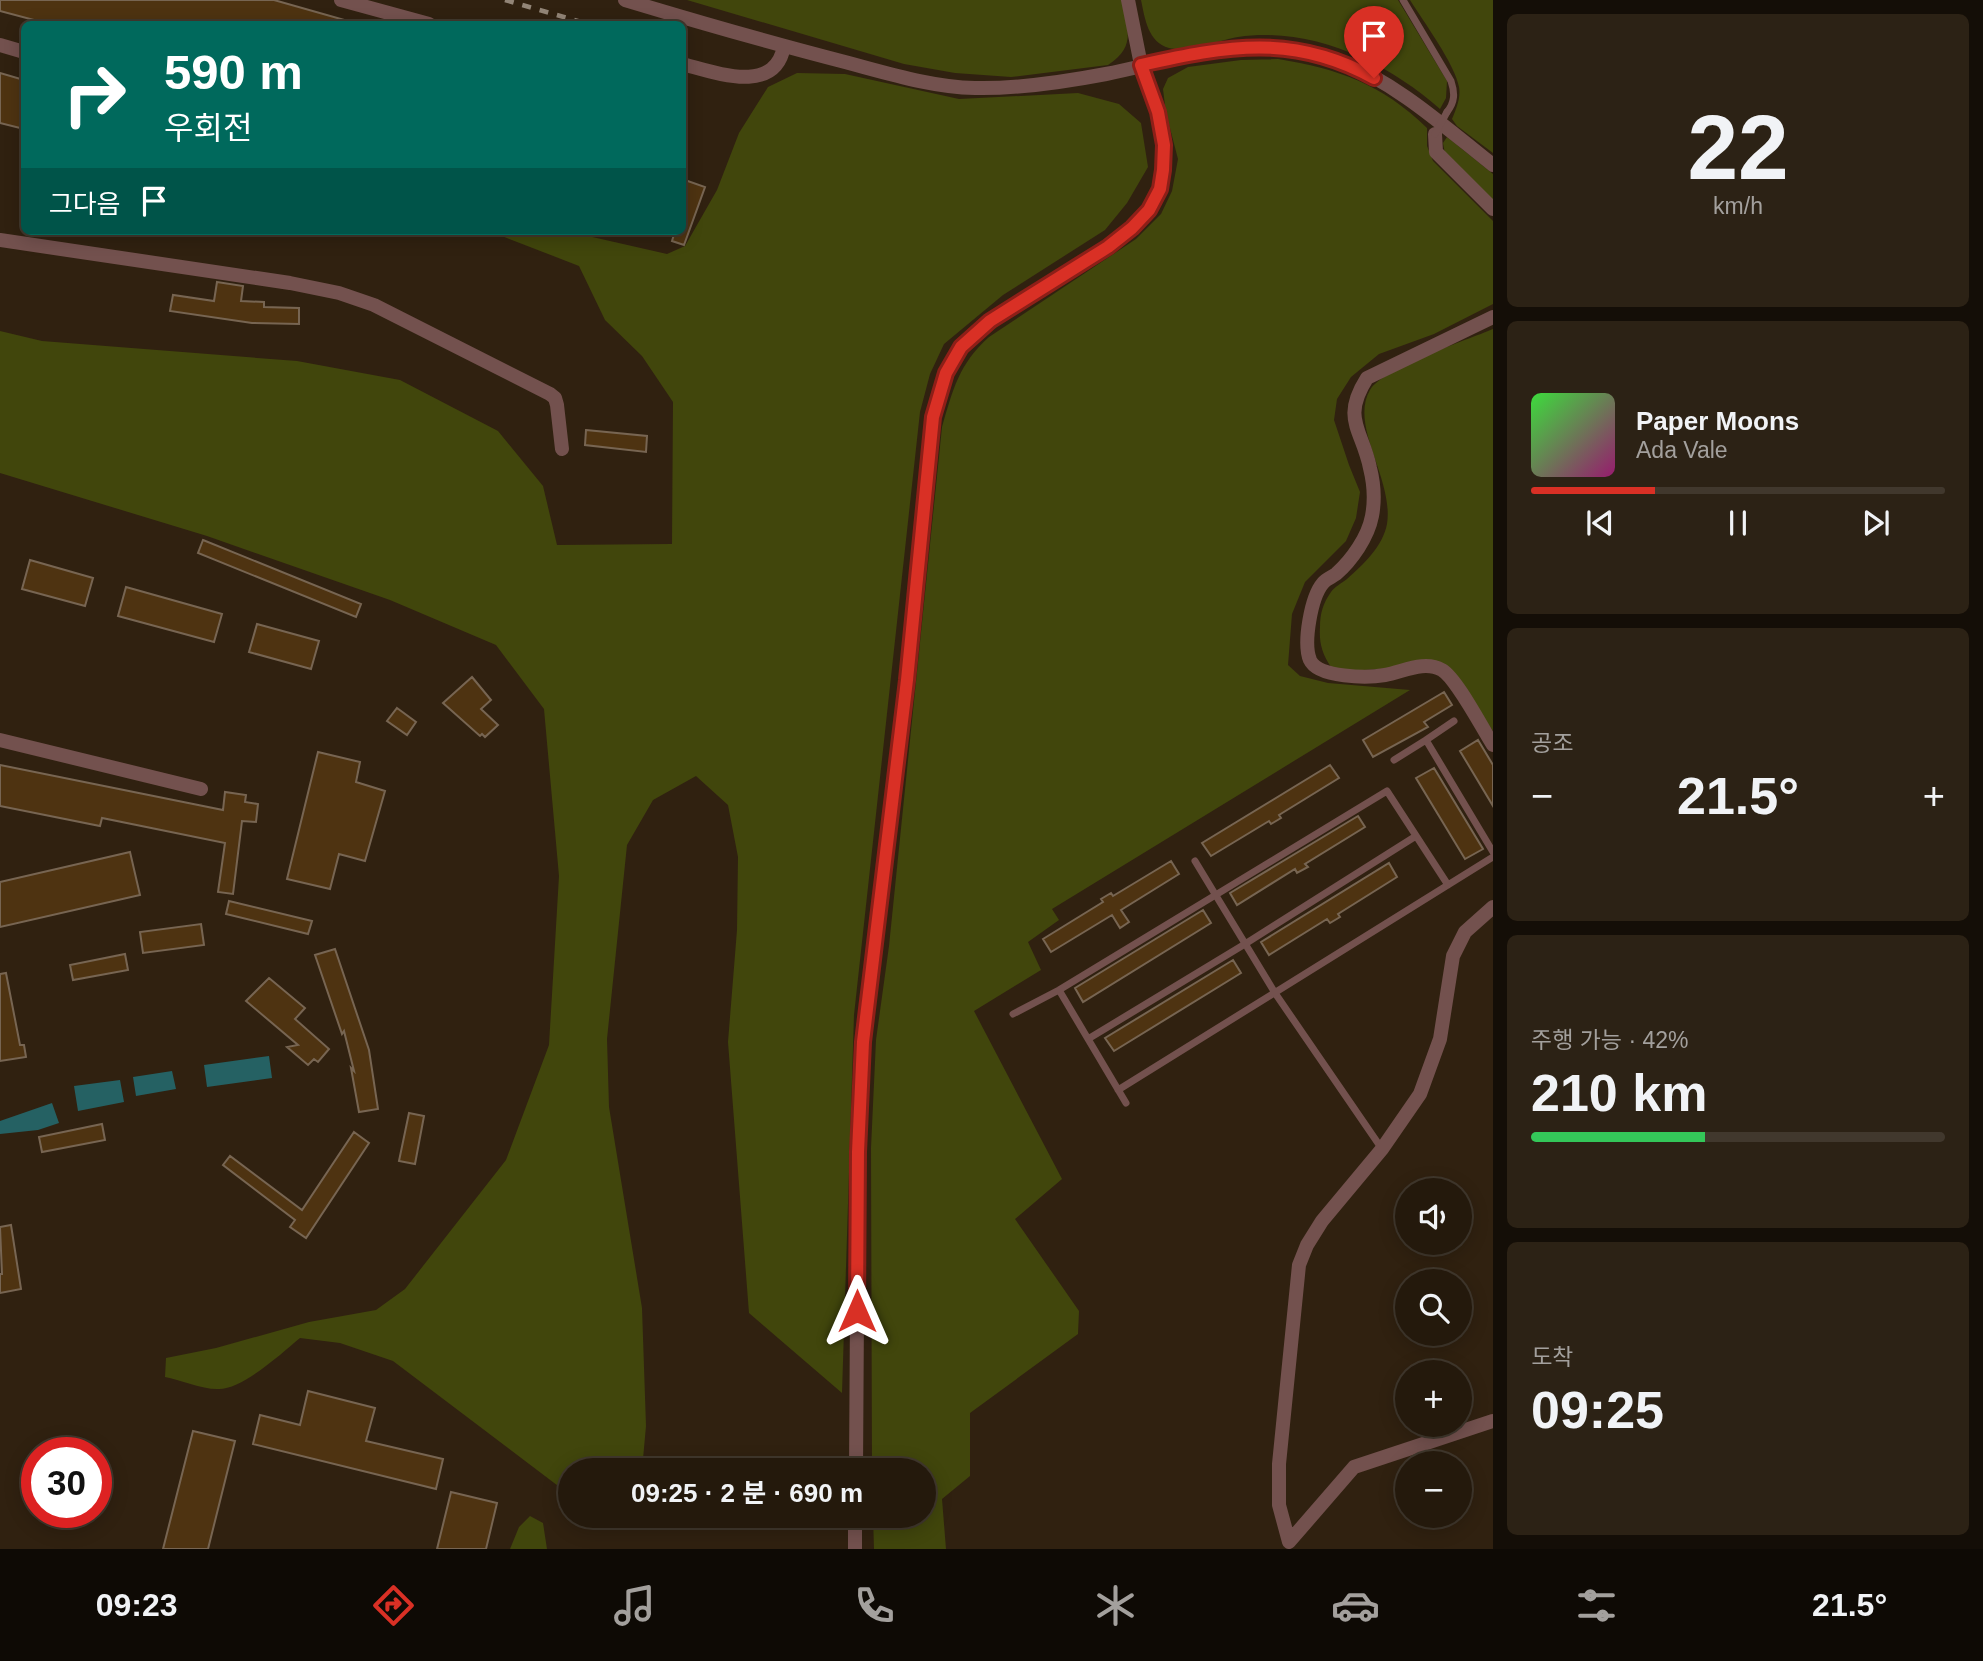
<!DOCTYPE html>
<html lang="ko">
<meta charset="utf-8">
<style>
body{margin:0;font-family:Helvetica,"Noto Sans KR",sans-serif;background:#2c2215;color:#f1f3f6;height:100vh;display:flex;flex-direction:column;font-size:26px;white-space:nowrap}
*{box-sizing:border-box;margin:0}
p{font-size:23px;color:#a3a09d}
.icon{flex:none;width:38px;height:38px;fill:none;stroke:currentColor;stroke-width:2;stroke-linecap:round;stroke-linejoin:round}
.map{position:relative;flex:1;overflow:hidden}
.details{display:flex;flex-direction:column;gap:14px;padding:14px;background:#140e07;width:490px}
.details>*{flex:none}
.banner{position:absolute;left:21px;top:21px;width:665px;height:214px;border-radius:10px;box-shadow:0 4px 18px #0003,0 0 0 2px #41382d;background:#00695c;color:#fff;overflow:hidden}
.buttons{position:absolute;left:1395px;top:1178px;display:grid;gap:14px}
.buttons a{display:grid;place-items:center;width:77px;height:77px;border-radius:50%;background:#24190c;box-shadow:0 4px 18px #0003,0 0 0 2px #41382d;font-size:35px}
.speed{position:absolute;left:21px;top:1437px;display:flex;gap:14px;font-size:35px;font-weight:700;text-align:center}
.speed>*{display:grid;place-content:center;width:91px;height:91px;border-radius:50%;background:#24190c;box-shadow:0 4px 18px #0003,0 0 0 2px #41382d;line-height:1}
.speed .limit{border:10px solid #d22;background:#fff;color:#111}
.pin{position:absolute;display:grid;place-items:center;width:60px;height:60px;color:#fff;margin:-72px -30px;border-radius:50% 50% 50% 0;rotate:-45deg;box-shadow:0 0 7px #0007}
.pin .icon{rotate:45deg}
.me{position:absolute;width:77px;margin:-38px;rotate:0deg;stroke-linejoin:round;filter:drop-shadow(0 0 5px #0008)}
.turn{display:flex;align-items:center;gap:24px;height:147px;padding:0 28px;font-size:32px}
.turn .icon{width:91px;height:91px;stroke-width:2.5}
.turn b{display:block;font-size:49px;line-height:60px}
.then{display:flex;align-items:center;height:66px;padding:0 28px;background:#0003;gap:14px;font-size:26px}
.big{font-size:52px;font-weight:700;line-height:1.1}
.details .tile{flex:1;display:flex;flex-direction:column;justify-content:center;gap:10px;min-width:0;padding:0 24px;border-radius:10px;background:#2c2215}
.details .dial{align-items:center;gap:0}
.dial b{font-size:91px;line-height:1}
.song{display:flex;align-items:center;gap:21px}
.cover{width:84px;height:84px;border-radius:10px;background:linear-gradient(135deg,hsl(120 70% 55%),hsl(320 70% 35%))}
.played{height:7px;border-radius:4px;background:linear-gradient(90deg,#d93025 30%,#41382d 30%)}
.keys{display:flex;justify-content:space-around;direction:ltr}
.heat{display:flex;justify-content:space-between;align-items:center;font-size:38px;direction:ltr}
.charge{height:10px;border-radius:5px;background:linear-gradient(90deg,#34c759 42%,#41382d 0)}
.trip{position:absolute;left:558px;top:1458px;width:378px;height:70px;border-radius:35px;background:#24190c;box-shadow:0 4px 18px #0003,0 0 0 2px #41382d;font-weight:700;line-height:70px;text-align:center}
.tab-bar{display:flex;height:112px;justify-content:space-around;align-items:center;background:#0e0a05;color:#a3a09d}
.tab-bar .icon{width:49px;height:49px}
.tab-bar .current{color:#d93025}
.tab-bar b{font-size:32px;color:#f1f3f6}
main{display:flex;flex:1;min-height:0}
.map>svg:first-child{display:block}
</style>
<main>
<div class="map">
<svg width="1493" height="1549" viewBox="0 0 1493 1549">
<rect width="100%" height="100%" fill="#302110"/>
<path fill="#41460c" d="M687,0H1122C1127,29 1137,46 1108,65L1011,77L955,73L904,64Z
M1141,0H1398L1447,81L1446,98L1440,109C1387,62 1311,26 1238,37C1220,40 1186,53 1169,48C1148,42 1145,19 1141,0Z
M1410,0H1493V153L1457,126L1452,119C1456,109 1461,98 1459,87C1455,64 1423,21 1410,0Z
M1278,59C1339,69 1382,84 1427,128V146L1433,161L1493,221V304L1434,334L1379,354L1351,377L1337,399L1334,420L1349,465L1360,492L1356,518L1346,541L1305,582L1292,614L1288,665L1300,676L1328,683L1410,690L1052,909L1059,920L1028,942L1041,970L974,1011L1062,1179L1015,1219L1079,1311L1078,1334L970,1413V1476L942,1499L946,1549H874L873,1516H924V1470H872L871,1148L876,1040L889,946L942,427C953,389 959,364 989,337L1136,239L1161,214L1172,191L1178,159L1166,113L1163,89L1168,78L1188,67L1241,60Z
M797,73L845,74L959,99L1078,93L1119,104L1141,123L1148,167L1127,203L1105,230L1003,295L944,344L930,374L920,412L854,1015L842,1393L749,1313L728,1042L737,930L738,857L728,805L696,776L653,800L627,845L607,1039L609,1107L642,1308L646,1426L642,1470H570V1495L393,1361L340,1343L300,1338C282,1353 243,1389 219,1389C204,1390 180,1380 165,1377L166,1358L216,1348L309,1322L376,1310L405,1289L506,1160L549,1045L559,876L544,709L496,645L390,600L207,536L0,473V331L42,341L297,361L400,380L498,431L543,486L557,545L672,544L673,402L642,356L605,320L579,266L489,231H566L667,254L685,246L717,190L739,133L768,87Z
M1447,137L1493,174V200L1445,154L1443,143Z
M1493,329V731L1459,682L1443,665L1347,671L1331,667C1322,654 1319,643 1320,627C1320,614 1323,603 1331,592C1334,587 1342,583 1347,579C1363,565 1383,546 1387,524C1394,479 1349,426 1370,390C1383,368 1467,340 1493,329Z
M530,1516L543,1523L547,1549H510L519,1527Z"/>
<path fill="#256163" d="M269,1056L272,1078L207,1087L204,1065Z
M172,1071L176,1089L136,1096L133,1077Z
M120,1080L124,1102L78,1111L74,1086Z
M52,1103L59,1123L38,1130L0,1134V1121Z"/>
<path fill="#4e3311" stroke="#776552" stroke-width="2" d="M0,0H274L348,21V24H49L0,11Z
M0,73L24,80V129L0,123Z
M682,179L705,187L684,245L672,241L675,231H682Z
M217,282L243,286L241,301L264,302V307L299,308V324L252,323L170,311L173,295L214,301Z
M586,430L647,436L646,452L585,445Z
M203,540L361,604L356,617L198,553Z
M30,560L93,578L85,606L22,589Z
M126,587L222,614L214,642L118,616Z
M257,624L319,641L311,669L249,652Z
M472,677L491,700L481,709L498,725L485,737L482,734L480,736L443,703Z
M1444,692L1452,705L1424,722L1428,727L1373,757L1363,740Z
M397,708L416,722L407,735L387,721Z
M1478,740L1493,765V806L1460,751Z
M318,752L360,762L356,782L385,791L365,861L339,854L330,889L287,879Z
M0,765L223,810L225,792L246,795L245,802L258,804L256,822L242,821L233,894L218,892L225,843L102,818L100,826L0,806Z
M1330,765L1339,778L1279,815L1281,818L1271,824L1269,821L1211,856L1202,843Z
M1434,768L1483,849L1465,859L1416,778Z
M1358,816L1365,827L1305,864L1308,867L1297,873L1295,869L1237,905L1230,893Z
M130,852L140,895L0,927V882Z
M1171,861L1179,874L1121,910L1129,922L1120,928L1112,915L1051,952L1043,939L1103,902L1101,899L1111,893L1113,896Z
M1389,863L1397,877L1338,914L1340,917L1330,923L1327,919L1269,955L1261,942Z
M229,901L312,921L308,934L226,914Z
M1203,910L1211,923L1083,1002L1075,988Z
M201,924L204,945L143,953L140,932Z
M335,949L369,1050L378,1109L359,1112L351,1068L354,1071L344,1031L342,1034L315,955Z
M125,954L128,970L73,980L70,965Z
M1233,960L1241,973L1114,1051L1105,1038Z
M6,973L20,1045H24L26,1057L0,1061V974Z
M269,978L305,1008L295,1019L329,1049L318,1062L314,1059L308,1065L287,1047L298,1045L246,1001Z
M409,1113L424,1116L415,1164L399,1161Z
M102,1124L105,1140L42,1152L39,1137Z
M354,1132L369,1143L306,1238L290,1227L295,1220L223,1165L230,1156L302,1210Z
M11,1225L21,1289L0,1293V1274H2L0,1227Z
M308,1391L375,1408L366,1441L443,1459L436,1489L253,1444L260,1415L300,1425Z
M193,1431L235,1441L208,1549H163Z
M451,1492L497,1503L486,1549H437Z"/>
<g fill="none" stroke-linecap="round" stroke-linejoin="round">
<path stroke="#73514e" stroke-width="7" d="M1403,0L1451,81C1455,93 1455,102 1447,112
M1426,740L1454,721
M1394,760L1426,740L1493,852
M1195,861L1275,993L1382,1149
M1059,990L1126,1103
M1013,1014L1059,990L1387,791L1448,885
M1088,1039L1245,944L1416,836
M1118,1090L1493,857"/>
<path stroke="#73514e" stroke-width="14" d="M341,0L429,24
M625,0C698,22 771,43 845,62C887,73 931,87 975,88C1017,89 1064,82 1106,74C1184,58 1262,30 1340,61C1397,83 1446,128 1493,165
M0,45L24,52
M682,64C714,72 775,96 784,46
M1435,134L1436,152L1493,209
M0,240L290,283L339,293L374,305L550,394L555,398L557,405L562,449
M1493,317L1367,378C1341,419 1362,429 1370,468C1374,484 1375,500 1372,516C1368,537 1352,560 1336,574C1332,577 1326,579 1323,583C1311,597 1303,643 1310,660C1318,678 1368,678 1385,675C1403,672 1424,660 1442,670C1457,679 1482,728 1493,745
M0,740L201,789
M1493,907L1465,932L1453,956L1440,1039L1420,1094L1382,1149L1322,1221L1307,1245L1299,1265L1279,1464V1505L1289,1542L1354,1467L1493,1421
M856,1470L858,1152L863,1042L907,680L933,417L946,373L961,347L990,322L1107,247L1132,228L1149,210L1159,189L1163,170L1164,145L1158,112L1141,65L1128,0
M855,1549V1516"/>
<path stroke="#928577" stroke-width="4.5" stroke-dasharray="9 9" stroke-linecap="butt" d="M505,0L588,24"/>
<path stroke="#73514e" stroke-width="7" d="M1435,134L1447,112"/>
</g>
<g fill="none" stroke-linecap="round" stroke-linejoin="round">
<g stroke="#8d1f18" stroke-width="18">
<path id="route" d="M857,1311L858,1152L863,1042L907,680L933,417L946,373L961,347L990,321L1108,247L1132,228L1149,210L1160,189L1163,170L1164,145L1158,112L1141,65C1227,46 1293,33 1374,78"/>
</g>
<use href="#route" stroke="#d93025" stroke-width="12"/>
</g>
</svg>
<div class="buttons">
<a><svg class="icon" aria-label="sound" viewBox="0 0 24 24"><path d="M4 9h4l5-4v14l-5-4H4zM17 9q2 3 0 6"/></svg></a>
<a><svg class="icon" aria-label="search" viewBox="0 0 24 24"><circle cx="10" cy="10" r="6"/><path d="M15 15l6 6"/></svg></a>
<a>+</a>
<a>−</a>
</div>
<div class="speed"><div class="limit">30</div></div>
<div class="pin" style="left:1374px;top:78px;background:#d93025"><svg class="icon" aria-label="arrive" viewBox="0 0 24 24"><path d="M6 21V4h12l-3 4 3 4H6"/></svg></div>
<svg class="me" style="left:857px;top:1311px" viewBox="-20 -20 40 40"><path d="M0-17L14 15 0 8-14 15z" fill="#d93025" stroke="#fff" stroke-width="4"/></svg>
<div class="trip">09:25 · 2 분 · 690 m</div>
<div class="banner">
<div class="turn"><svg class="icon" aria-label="right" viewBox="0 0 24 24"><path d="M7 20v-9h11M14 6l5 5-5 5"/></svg><div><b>590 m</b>우회전</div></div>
<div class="then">그다음<svg class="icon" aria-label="arrive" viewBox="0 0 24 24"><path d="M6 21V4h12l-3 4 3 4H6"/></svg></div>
</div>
</div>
<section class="details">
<div class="tile dial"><b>22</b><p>km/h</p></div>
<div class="tile">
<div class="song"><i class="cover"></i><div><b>Paper Moons</b><p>Ada Vale</p></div></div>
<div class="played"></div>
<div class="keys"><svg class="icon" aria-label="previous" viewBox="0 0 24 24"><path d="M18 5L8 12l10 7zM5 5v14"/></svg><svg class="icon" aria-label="pause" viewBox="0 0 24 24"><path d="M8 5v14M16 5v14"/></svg><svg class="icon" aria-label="next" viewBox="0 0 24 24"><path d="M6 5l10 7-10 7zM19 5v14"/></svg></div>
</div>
<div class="tile"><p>공조</p>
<div class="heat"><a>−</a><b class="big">21.5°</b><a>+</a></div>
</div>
<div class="tile"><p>주행 가능 · 42%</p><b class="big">210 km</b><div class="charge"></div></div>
<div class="tile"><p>도착</p><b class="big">09:25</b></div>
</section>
</main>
<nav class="tab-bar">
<b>09:23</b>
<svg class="icon current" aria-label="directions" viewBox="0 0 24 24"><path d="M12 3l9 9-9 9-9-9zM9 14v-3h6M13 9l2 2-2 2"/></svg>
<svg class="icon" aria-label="music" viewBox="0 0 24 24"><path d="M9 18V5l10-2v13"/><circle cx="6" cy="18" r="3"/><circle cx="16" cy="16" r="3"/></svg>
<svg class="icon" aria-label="phone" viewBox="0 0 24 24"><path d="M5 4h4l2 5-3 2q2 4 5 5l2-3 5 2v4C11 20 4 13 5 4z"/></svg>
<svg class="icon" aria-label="climate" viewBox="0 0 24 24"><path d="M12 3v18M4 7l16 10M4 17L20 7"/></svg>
<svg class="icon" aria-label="car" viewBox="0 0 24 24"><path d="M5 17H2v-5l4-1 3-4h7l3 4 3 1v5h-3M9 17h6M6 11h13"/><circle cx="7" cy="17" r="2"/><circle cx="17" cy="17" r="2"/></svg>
<svg class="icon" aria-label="filters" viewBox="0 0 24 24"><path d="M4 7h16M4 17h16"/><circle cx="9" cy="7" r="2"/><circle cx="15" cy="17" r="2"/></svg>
<b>21.5°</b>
</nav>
